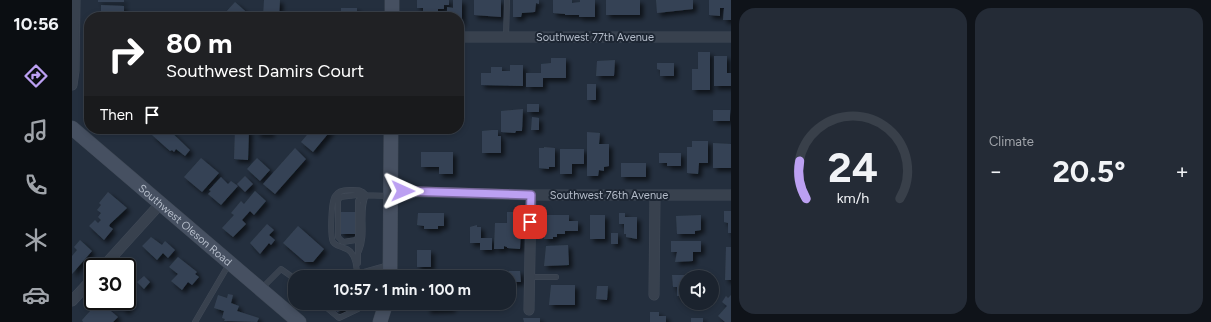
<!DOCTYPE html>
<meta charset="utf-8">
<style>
body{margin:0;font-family:Figtree,sans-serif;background:#242b36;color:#f1f3f6;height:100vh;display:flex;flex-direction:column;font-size:15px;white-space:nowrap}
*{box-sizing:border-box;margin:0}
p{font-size:13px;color:#a0a4aa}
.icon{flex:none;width:22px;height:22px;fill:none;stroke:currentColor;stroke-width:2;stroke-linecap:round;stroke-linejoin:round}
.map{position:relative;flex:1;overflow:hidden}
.drawer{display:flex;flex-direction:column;gap:8px;padding:8px;background:#0f1319;width:480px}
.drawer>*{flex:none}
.banner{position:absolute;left:12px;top:12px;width:380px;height:122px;border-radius:16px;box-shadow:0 2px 6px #0003,0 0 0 1px #39404a;background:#202124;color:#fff;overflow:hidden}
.buttons{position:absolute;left:607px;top:270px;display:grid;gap:8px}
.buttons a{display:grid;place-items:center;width:40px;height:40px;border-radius:50%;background:#1b232e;box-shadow:0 2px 6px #0003,0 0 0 1px #39404a;font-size:20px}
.speed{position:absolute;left:12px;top:258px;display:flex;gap:8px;font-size:20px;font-weight:700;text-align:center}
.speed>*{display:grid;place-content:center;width:52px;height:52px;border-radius:50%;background:#1b232e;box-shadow:0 2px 6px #0003,0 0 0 1px #39404a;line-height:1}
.speed .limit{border:2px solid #111;border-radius:6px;background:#fff;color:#111}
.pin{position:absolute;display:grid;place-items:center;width:34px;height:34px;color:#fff;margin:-17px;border-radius:8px;box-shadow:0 2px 6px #0006}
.me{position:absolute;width:44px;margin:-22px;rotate:91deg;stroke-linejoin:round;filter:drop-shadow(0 0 3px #0008)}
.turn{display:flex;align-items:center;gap:14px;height:84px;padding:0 16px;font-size:18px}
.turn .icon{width:52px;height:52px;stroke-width:2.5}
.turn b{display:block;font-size:28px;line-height:34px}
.then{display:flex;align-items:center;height:38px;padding:0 16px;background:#0003;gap:8px;font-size:15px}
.big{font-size:30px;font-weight:700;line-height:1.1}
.drawer .card{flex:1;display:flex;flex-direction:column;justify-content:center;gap:6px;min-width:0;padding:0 14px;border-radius:16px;background:#242b36}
.drawer .dial{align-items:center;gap:0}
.dial svg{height:104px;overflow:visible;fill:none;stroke:#39404a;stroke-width:7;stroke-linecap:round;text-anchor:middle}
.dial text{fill:#f1f3f6;stroke:none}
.heat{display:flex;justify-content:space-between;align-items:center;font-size:22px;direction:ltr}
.drawer .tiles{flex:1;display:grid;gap:8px;grid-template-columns:repeat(2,1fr)}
.trip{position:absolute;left:216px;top:270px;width:228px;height:40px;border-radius:16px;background:#1b232e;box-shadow:0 2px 6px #0003,0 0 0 1px #39404a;font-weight:700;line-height:40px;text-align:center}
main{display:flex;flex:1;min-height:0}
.tabs{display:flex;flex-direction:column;width:72px;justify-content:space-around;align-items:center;background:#0b0e12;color:#a0a4aa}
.tabs .icon{width:28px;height:28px}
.tabs .selected{color:#bca0f2}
.tabs b{font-size:18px;color:#f1f3f6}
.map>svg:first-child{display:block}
</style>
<main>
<nav class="tabs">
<b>10:56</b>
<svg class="icon selected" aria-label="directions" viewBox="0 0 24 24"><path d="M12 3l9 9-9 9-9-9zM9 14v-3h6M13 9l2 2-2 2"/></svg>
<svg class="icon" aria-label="music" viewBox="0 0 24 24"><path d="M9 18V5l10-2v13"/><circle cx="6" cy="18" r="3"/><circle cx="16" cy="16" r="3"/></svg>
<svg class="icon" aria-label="phone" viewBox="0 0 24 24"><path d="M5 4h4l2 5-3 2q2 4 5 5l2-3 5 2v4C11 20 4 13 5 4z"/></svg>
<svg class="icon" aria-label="climate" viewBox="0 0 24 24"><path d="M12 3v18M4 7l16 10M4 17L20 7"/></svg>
<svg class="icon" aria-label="car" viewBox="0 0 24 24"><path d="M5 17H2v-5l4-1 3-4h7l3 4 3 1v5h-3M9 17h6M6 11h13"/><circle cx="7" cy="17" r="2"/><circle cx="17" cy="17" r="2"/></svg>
</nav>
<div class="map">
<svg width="659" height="322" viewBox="0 0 659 322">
<defs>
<filter id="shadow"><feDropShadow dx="3.5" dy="3.5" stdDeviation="2" flood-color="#0009"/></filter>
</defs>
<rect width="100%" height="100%" fill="#242f3e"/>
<path fill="#364354" filter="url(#shadow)" d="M26,0H52V2H26Z
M192,0H208L207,17H191Z
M345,0H377V5H372V9H366V17H351V8H345Z
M381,0H390V23H387V17H369L370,11H375V7L381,8Z
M402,0H429V17L402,15Z
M441,0H467V4L464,3L463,12L450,13L449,17H441Z
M481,0H500V3L508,2V0H523V17H507V15H493V14L481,13Z
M534,0H568V15H534Z
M584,0H621V9L585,13Z
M637,0H659V20H651L652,8H648V16L637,15Z
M163,2L180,17H157L153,13Z
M29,5L52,6V17H29Z
M269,8H285V17H269Z
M214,12H262V17H214Z
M626,52H638V90H620V69H626Z
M642,56H655V73H659V86H642Z
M479,58H494V78H471V87H454V73H469V64L479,63Z
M543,60L542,76H524L525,61Z
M585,63H602V76H588V70L585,69Z
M438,65H451V86L409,85V73H419V67H430V71H438Z
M515,84H524V100H515Z
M455,104H467V112H455Z
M451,109L450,131H444L443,133L429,132V111Z
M641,110H658V121H641Z
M460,117L467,118V130H459Z
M85,129H96L118,150L113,156L104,149L102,152L100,150L98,151L80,135Z
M163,129H177L176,160L162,159Z
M185,129H199V134H185Z
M240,129H260L241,152L229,142Z
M420,130H426V136H429V153H410V131Z
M515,132L528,133L527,144H537V166L532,167V171L527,170L526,176H515Z
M620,141H636V163H627L626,174L615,173V147H620Z
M641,143L659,144V168H641Z
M472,147L483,148V167H477V169L467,168V148H472Z
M223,148L234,159L203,194L191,184Z
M488,149H512V164H500V174H488Z
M349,152H381V174H367V167H349Z
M587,153H609V166H595V163H587Z
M129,158L147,173L130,192L112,177Z
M185,158L198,170L188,181L175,169Z
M549,163H574V177H549Z
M173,176L181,184L173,192L165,184Z
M149,177L156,184L159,181L166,186L149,205L136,194L139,191L137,190Z
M183,191L194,201L182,215L178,211L170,220L174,224L161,237L150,228L162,215L159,213L169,201L172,204Z
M36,192L55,208L38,224L37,226L41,229L32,240L17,226L23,220L26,223L29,220L26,217L29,213L25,210L29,205L27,203Z
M652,211H659V233H656V223L652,222Z
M268,212H283V234H268Z
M435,212H450L448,249L435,248V247L432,246V249H422L423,223H435Z
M346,213H372V226H366V229H352V226L345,225Z
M547,213H553V217H565V239L554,237V234H552V224H547Z
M475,215H497V221H506V231H493V234H485V237H481V239H472V226L475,225Z
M518,215H533V239H518Z
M629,215V230L623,231V234H605L604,216Z
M195,224L202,230L197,235L203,240L199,245L197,243L188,254L178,243Z
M405,225V227H409V238H420V250H408V243H398V227Z
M226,226L252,249L241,262H233L211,243Z
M539,233H546V244H539Z
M79,237L90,245L93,241L103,250L96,258L91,253L85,260L70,246Z
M8,240L20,251L0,274V256L5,250L2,247Z
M599,241H629V252H621V261L603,262L605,252H599Z
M496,245L497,265L472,266L474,246Z
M654,247H659V280H653Z
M345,250H359V267H345Z
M106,257L125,272L123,274L127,277L120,285L116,282L110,290L99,281L106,274L97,267Z
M437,271H448L449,282H437Z
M600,275H630V277H614V296H605V287H601Z
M72,276L78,282L72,289L65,282Z
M55,284L60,288L55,295L62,301L54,311L46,305L44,308L36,301H55Z
M479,285H503V305H477Z
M525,286H536L535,300L524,299Z
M156,294L161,295L159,303L167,306L165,311L187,318L185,322L152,321L153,319L150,318L152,311L142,308L146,295L155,298Z
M659,295V322H653L646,316L655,306L650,302L654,296L656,298Z
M27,301L46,317L41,322H11L10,320Z
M262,303H279L281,306L265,312Z
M355,303H380V309L355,310Z
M578,312H587V316H594V322H578Z
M451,318H468V322H452Z
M619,318H631V322H619Z"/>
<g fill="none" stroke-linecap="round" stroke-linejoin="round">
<g stroke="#414a57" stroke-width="6">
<path id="lane" d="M434,37L435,0
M286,237L284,240L271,242L266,237V201L268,197L285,195L318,196
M287,251C295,233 286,212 294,195
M286,263V201L294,195
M285,274L317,265
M245,277C260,273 276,269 291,277
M285,277C285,267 284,251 272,248C268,246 264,246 261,242C258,236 259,201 263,196C266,191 272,190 277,190C284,190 289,189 294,195
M457,277H484
M190,288L209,269L223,279
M249,303L267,318L286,309L288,303
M123,322L157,264"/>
</g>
<g stroke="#414a57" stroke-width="11">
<path id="street" d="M387,37H659
M0,85L2,71L3,0
M319,191L459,195H659
M31,267L89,203
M582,295L583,195
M0,301L21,278
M457,310L459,195"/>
</g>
<g stroke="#414a57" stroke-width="15">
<g id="secondary">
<path d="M320,17V0"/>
<path id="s1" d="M0,128L227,322"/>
<path d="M318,277L319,129"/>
<path d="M308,322L314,303"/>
</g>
</g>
<use href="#lane" stroke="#38414e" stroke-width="5"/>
<use href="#street" stroke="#38414e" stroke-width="10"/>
<use href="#secondary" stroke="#465061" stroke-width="14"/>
</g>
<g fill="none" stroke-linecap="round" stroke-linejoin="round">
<g stroke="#7a689d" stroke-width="10">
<path id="route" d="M331,191L459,195L458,222"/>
</g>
<use href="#route" stroke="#bca0f2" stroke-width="7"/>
</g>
<g text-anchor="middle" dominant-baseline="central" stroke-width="4" stroke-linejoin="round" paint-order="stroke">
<g font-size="11" fill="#b4bcc9" stroke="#1d2633">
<text x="523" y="37">Southwest 77th Avenue</text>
<text x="537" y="195">Southwest 76th Avenue</text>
<text stroke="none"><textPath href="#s1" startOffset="149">Southwest Oleson Road</textPath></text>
</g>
</g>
</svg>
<div class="buttons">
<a><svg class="icon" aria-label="sound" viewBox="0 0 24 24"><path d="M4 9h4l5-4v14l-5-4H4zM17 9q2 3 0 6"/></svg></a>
</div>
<div class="speed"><div class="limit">30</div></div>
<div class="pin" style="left:458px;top:222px;background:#d93025"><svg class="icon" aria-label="arrive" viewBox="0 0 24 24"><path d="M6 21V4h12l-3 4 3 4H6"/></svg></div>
<svg class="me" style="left:331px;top:191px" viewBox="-20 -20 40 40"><path d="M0-17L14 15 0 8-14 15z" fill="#bca0f2" stroke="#fff" stroke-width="4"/></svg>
<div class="trip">10:57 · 1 min · 100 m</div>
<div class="banner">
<div class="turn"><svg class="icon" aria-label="right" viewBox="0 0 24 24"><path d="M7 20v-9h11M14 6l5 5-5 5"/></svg><div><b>80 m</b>Southwest Damirs Court</div></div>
<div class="then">Then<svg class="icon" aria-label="arrive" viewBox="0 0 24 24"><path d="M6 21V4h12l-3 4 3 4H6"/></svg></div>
</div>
</div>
<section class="drawer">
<div class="tiles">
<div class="card dial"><svg viewBox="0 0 100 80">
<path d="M14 69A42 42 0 1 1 86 69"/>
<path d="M14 69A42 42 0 0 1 9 40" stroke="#bca0f2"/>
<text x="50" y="56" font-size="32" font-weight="700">24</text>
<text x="50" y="72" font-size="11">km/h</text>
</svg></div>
<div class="card"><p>Climate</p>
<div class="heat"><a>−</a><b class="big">20.5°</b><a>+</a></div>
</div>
</div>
</section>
</main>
